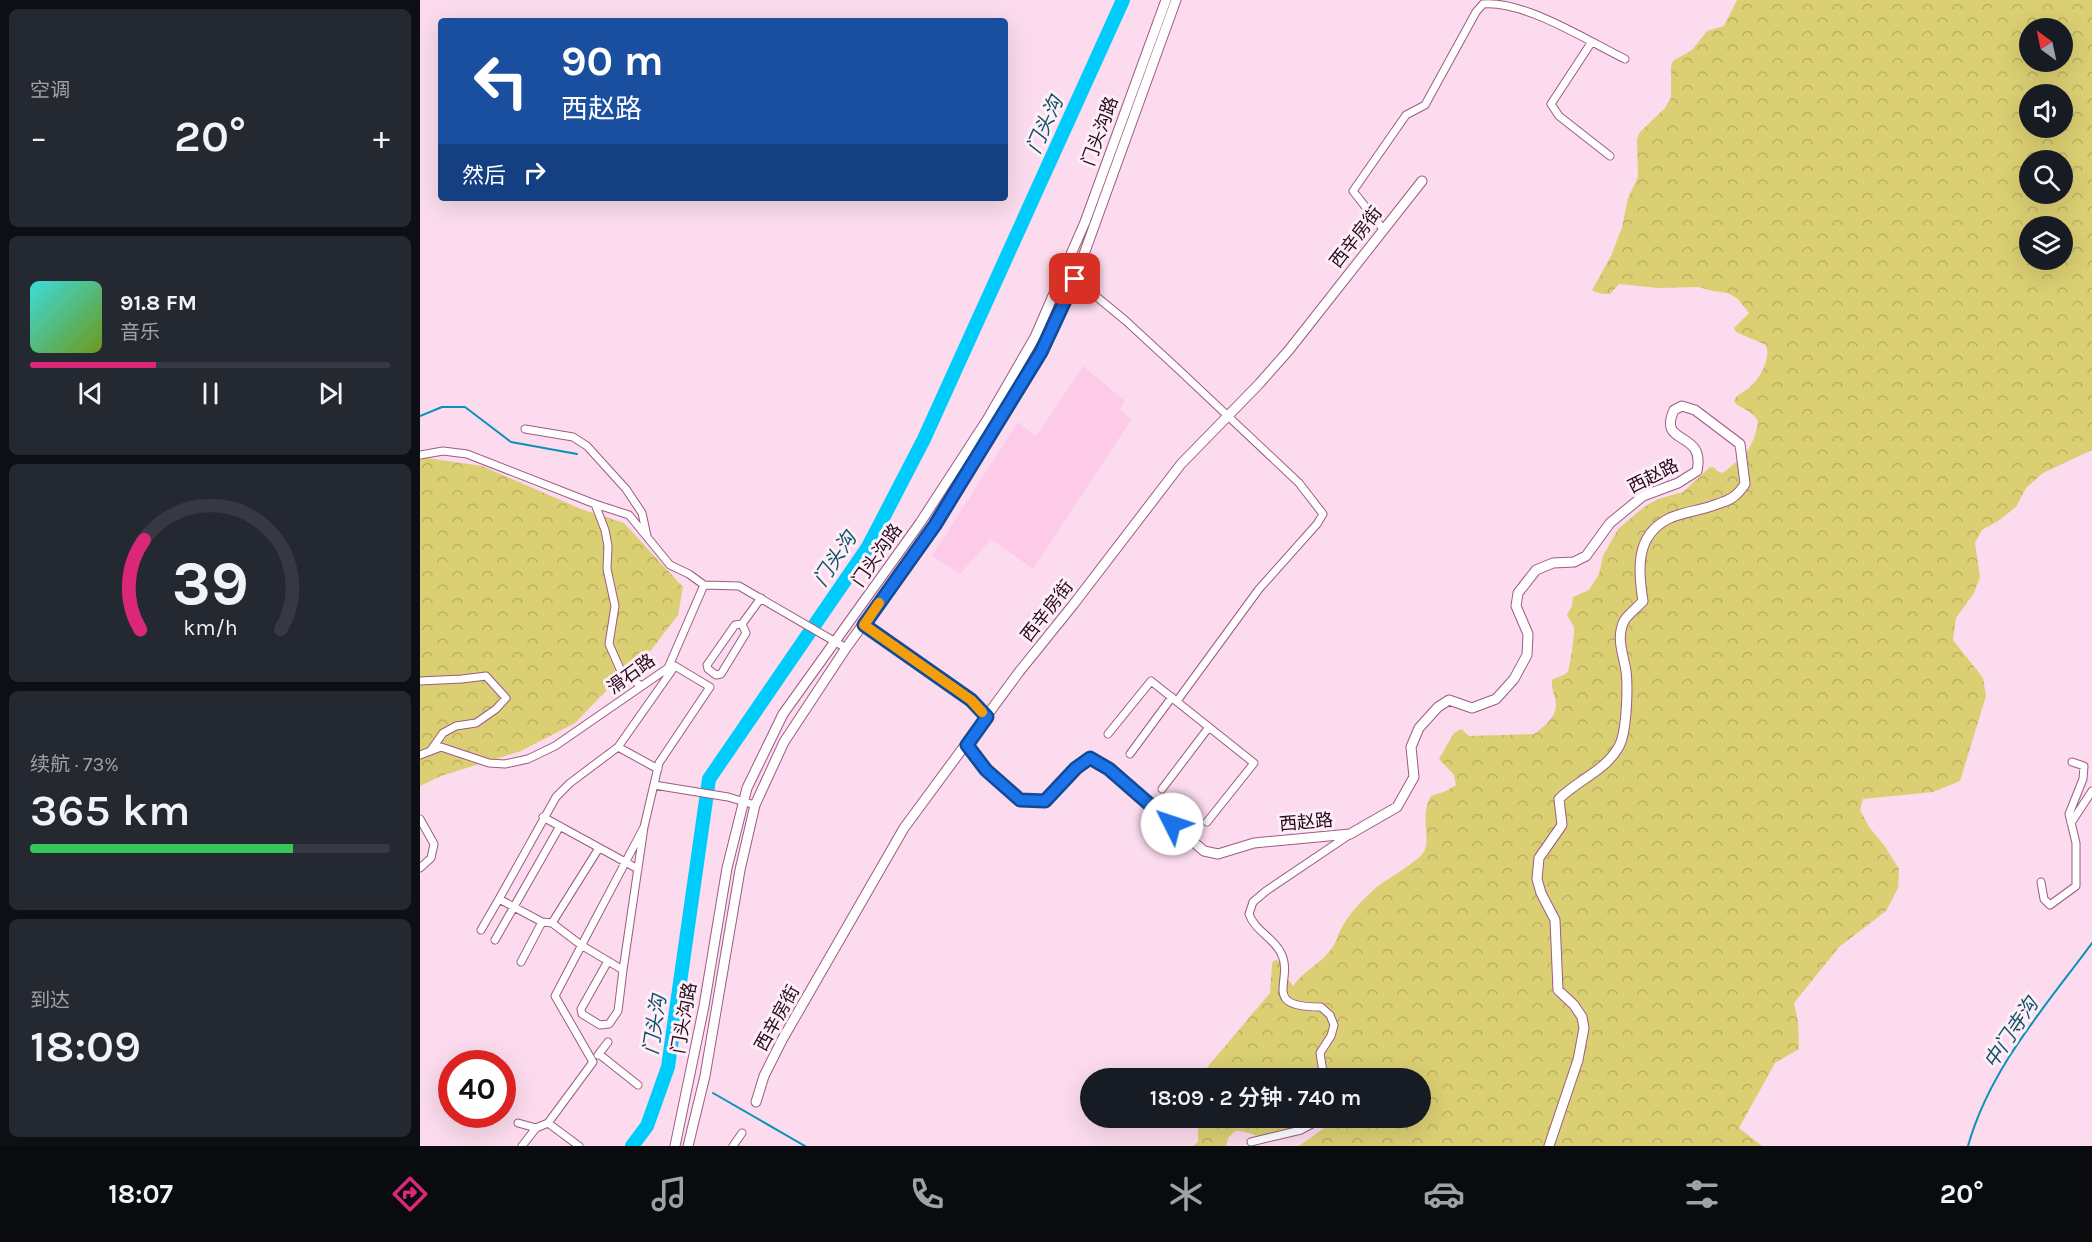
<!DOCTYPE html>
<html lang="zh">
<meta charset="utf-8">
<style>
body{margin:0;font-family:Karla,"Noto Sans SC",sans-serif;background:#242831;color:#f1f3f6;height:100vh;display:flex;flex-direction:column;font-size:22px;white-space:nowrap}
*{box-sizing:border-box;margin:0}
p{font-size:20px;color:#9ea1a6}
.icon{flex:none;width:33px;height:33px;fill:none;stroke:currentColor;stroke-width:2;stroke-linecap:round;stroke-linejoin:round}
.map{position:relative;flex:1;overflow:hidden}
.drawer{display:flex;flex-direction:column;gap:9px;padding:9px;background:#0d0f14;width:420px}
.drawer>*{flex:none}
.guide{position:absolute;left:18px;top:18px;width:570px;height:183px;border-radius:6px;box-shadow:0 6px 24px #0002;background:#1a4fa0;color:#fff;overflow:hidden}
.needle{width:39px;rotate:327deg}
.controls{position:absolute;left:1599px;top:18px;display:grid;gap:12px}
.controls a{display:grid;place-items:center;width:54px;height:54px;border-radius:50%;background:#171b24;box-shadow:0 6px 24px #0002;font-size:30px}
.speed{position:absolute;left:18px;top:1050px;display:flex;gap:12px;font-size:30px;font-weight:700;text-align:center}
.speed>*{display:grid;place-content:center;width:78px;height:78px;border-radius:50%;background:#171b24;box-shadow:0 6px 24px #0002;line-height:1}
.speed .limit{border:9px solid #d22;background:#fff;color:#111}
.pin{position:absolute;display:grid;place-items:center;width:51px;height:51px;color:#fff;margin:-26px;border-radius:12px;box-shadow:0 3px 9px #0006}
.me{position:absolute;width:66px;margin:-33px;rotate:311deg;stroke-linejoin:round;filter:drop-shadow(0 0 4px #0008)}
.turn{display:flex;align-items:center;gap:21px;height:126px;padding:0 24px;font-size:27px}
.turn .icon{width:78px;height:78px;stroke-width:2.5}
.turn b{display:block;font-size:42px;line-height:51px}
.then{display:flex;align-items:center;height:57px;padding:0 24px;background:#0003;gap:12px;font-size:22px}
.big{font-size:45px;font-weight:600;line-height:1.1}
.drawer .card{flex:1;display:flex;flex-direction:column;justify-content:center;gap:9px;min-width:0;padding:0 21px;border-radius:9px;background:#242831}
.drawer .dial{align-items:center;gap:0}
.dial svg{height:156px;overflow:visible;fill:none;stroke:#363941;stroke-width:7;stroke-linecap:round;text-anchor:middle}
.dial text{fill:#f1f3f6;stroke:none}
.song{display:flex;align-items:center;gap:18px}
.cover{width:72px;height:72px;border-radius:9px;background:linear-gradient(135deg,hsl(180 70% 55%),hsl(80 70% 35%))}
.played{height:6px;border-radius:3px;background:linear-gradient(90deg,#db2777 35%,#363941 35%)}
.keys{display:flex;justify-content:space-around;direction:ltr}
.heat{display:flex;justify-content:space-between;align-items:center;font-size:33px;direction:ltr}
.charge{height:9px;border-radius:4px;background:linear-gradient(90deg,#34c759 73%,#363941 0)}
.trip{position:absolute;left:660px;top:1068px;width:351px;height:60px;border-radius:30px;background:#171b24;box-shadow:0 6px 24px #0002;font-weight:600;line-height:60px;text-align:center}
.tab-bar{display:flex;height:96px;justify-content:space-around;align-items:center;background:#090b0e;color:#9ea1a6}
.tab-bar .icon{width:42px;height:42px}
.tab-bar .on{color:#db2777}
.tab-bar b{font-size:27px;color:#f1f3f6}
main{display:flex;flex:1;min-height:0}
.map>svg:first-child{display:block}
</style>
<main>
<section class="drawer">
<div class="card"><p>空调</p>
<div class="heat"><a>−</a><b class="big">20°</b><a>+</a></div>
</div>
<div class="card">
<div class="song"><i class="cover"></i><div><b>91.8 FM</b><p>音乐</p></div></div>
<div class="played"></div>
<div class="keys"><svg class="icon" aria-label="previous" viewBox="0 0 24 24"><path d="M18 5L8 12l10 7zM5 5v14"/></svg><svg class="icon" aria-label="pause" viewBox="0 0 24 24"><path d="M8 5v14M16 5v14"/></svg><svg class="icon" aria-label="next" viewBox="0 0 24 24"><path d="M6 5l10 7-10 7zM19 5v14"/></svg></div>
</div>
<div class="card dial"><svg viewBox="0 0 100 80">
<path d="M14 69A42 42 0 1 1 86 69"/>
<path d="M14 69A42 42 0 0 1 16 23" stroke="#db2777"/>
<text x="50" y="56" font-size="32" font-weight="700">39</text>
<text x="50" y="72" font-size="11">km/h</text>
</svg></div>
<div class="card"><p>续航 · 73%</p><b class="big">365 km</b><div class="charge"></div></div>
<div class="card"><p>到达</p><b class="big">18:09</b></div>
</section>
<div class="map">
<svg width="1672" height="1146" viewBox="0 0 1672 1146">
<defs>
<pattern id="forest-crowns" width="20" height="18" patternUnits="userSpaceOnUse" patternTransform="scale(1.5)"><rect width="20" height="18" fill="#dbcf73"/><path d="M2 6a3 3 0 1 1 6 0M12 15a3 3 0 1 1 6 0" fill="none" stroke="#bcb063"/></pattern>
</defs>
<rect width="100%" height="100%" fill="#fbdbed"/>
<path fill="#fdcae8" d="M663,366L705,401L700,409L711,420L613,569L571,539L540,574L512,556L598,422L616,437Z"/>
<path fill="url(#forest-crowns)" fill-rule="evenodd" d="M1317,0H1672V450L1623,473L1606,488L1596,507L1578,521L1562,530L1555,543L1560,577L1554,593L1536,618L1533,640L1563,678L1566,696L1540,781L1513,792L1443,799L1440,810L1449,827L1464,845L1479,869L1478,888L1466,911L1419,947L1374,1003L1378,1022L1379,1049L1355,1063L1319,1128L1342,1146H879L907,1126V1119L905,1118H1000V1078H792L785,1070L850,993L852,963L855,960L866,963L869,970L867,978L873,986C883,971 902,963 912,948C916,943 917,937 920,931C928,914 944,898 958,886C969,878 997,862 1003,853C1012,841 999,815 1011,796L1026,791L1036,785L1034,775L1019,759L1034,733L1041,729L1049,736L1114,734C1123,728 1137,716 1136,704C1135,695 1131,689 1132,680C1137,676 1144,677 1148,671C1150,669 1155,630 1154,628C1153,624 1149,619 1147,615L1152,606L1153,597L1169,590L1179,574L1183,556L1198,529L1224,507L1238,499L1263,492L1290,467L1295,468L1297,471L1303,473C1324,456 1334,449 1338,421C1329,407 1320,410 1314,401C1317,393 1326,392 1332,385C1341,377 1351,357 1346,345L1316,332L1314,328L1329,313L1318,299L1308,293L1292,291L1279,287L1238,288L1199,284L1190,294C1183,294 1178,294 1172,290L1191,256L1202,227L1208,198L1218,177L1217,139L1220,132L1245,108L1251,98V66L1253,61L1272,50L1287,31L1304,26ZM1610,28H1642V62H1610ZM1610,94H1642V128H1610ZM1610,160H1642V194H1610ZM1610,226H1642V260H1610Z
M7,458L62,466L161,509L204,523L263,587L258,615L215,671L194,676L189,688L155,723L101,751L21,776L0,786V460Z
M782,1118H898C883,1121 870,1138 854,1139C840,1140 829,1130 815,1131L808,1138L806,1146H773L778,1142V1125Z"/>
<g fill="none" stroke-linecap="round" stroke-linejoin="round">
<path stroke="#0b92b8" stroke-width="2" d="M0,416L22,407H45L91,442L157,454
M293,1093L385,1146
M1548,1146C1570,1068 1625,1007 1672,943"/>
<path stroke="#00ccfb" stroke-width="14" d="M212,1146L227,1126L248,1067L289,779L448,547L504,439L703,0"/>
<g stroke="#9e5a85" stroke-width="9">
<path id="street" d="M1171,43L1131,104L1139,116L1190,156
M963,229L933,191L986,115L1005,105L1056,12L1063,4C1104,0 1168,41 1205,59
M644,275L655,279L706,321L758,369L879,483L903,514L897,524L839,589L757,701
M105,429L153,437L167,446L206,489L222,513L227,536
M0,455L23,451L47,454L175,504L185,530L188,546L187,569L195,606L189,644L200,669L221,686
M175,504L209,515L250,565L269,574L284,585
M322,624L326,633L301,674L296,675L288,669L287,665L315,625L322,624L341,598
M0,681L42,679L66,676L86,698L76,709L56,723L36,726L23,733L11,750
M688,734L731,681L834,763L787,822
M198,747L238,769
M710,754L752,697
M0,755L21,747L69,763L85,764L108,759L135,746L248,668L284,585L319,586L426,648
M234,785L308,797L335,805
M742,789L789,727
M123,817L218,869
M0,819L14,844L11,858L0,868
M1651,823L1672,791
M1621,882L1624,899L1630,905L1656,886V843L1649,814L1663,779L1664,766L1652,762
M132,923L179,848
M61,930L79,899
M75,940L140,826
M188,961L161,1009L162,1014L180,1025L189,1024L198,1011L203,970
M101,962L122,922
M179,1054L218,1085
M178,1055L188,1042
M904,1078L900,1053L911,1036L914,1025L910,1015L901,1007C839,1007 875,981 861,953C853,937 835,931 829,914L833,902L846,891L929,835
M98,1123L116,1128L128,1123
M831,1142L881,1130L903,1118
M102,1146L116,1128
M159,1146L128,1123L173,1062L135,996L168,933L224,827L239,763L290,687L255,666L198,747L150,783L136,797L79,899L122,922L132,923L161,945L203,970L224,827
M313,1146L322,1133"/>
</g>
<g stroke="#9e5a85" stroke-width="11">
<path id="secondary" d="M444,625L551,700L567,717
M547,745L566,770L600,800L625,801L656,768L670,758L689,769L784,851L798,854L834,843L930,834L977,807L994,777L991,747L999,728L1018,707L1029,700L1052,708L1076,699L1094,679L1107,655L1108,634L1096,606L1098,593L1116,570L1133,563L1154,562L1166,556L1190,523L1223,496L1258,483L1277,471C1286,429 1237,447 1254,410L1262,406L1275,410L1320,444L1325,484C1315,499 1309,500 1292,506C1278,511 1261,512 1248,519C1215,536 1218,570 1223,601C1218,607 1208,614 1204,621C1196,638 1203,653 1206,671C1208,687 1207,735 1198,748C1185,771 1156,781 1139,799L1142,825L1119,858L1117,879L1121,893L1135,920L1138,990L1154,1005L1162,1017L1164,1028L1158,1060L1129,1146
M336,1102L344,1076L362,1040L484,828L599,672L653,605L761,464L839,384L869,350L1002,181
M255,1146L284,1006L307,868L327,788L363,714L500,523L567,420L615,337L665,222L746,0
M268,1146L285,1076L320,870L335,805L364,742L426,648L515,525L621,352L655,279L756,0"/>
</g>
<use href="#street" stroke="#fff" stroke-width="7"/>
<use href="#secondary" stroke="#fff" stroke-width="9"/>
</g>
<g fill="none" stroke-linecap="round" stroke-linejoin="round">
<g stroke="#114b97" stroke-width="15">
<path id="route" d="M655,279L621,352L515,525L444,625L551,700L567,717L547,745L566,770L600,800L625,801L656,768L670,758L689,769L752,824"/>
</g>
<use href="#route" stroke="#1a73e8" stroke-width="10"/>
<path stroke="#f59e0b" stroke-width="10" d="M459,603L444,625L551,700L562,712"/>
</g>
<g text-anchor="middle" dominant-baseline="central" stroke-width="6" stroke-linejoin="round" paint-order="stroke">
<g font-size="18" fill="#250a1c" stroke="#feeef7">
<text transform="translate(680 131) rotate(-70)">门头沟路</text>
<text transform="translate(936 237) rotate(-52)">西辛房街</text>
<text transform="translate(1233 476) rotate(-27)">西赵路</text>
<text transform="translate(457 555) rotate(-55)">门头沟路</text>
<text transform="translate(627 611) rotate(-52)">西辛房街</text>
<text transform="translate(211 674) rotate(-36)">滑石路</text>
<text transform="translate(886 822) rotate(-5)">西赵路</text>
<text transform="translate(264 1018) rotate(-80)">门头沟路</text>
<text transform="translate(357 1018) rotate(-61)">西辛房街</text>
</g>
<g font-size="20" font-style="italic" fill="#0f5366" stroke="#feeef7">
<text transform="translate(625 125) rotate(-66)">门头沟</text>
<text transform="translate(415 559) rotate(-57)">门头沟</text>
<text transform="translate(235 1025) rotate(-82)">门头沟</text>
<text transform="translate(1591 1033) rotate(-56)">中门寺沟</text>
</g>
</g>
</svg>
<div class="controls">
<a><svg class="needle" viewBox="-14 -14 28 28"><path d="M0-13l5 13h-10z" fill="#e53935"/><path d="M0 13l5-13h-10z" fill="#9ea1a6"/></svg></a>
<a><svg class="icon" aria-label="sound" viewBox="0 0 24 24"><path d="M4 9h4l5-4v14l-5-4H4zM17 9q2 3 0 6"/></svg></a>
<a><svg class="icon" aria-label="search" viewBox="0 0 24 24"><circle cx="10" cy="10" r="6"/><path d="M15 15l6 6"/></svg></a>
<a><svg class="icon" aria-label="layers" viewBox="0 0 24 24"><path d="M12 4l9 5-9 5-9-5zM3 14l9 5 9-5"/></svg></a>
</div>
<div class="speed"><div class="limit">40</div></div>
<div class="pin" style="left:655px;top:279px;background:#d93025"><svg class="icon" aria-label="arrive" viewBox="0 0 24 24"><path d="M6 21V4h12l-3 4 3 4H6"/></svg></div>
<svg class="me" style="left:752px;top:824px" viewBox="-20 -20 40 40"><circle r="19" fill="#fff"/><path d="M0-13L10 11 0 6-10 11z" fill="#1a73e8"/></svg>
<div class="trip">18:09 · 2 分钟 · 740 m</div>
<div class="guide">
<div class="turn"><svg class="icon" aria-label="left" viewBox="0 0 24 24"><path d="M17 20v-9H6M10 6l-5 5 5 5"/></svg><div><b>90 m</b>西赵路</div></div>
<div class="then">然后<svg class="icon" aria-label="right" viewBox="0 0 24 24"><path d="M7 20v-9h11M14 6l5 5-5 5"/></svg></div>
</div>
</div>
</main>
<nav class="tab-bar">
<b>18:07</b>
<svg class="icon on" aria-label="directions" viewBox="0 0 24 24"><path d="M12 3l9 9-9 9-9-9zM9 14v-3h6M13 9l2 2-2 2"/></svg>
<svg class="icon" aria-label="music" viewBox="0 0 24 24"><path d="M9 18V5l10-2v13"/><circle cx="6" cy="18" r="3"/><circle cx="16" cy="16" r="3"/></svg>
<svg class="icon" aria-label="phone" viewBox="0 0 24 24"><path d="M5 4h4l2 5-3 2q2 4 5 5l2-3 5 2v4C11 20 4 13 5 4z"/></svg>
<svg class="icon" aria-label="climate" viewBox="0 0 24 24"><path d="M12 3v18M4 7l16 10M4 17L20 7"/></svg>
<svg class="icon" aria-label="car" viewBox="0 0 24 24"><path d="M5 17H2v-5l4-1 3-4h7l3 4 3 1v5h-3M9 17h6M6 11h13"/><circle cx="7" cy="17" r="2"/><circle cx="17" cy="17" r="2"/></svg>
<svg class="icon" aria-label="filters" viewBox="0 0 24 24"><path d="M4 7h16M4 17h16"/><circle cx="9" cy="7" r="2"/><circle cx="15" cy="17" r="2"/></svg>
<b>20°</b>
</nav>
